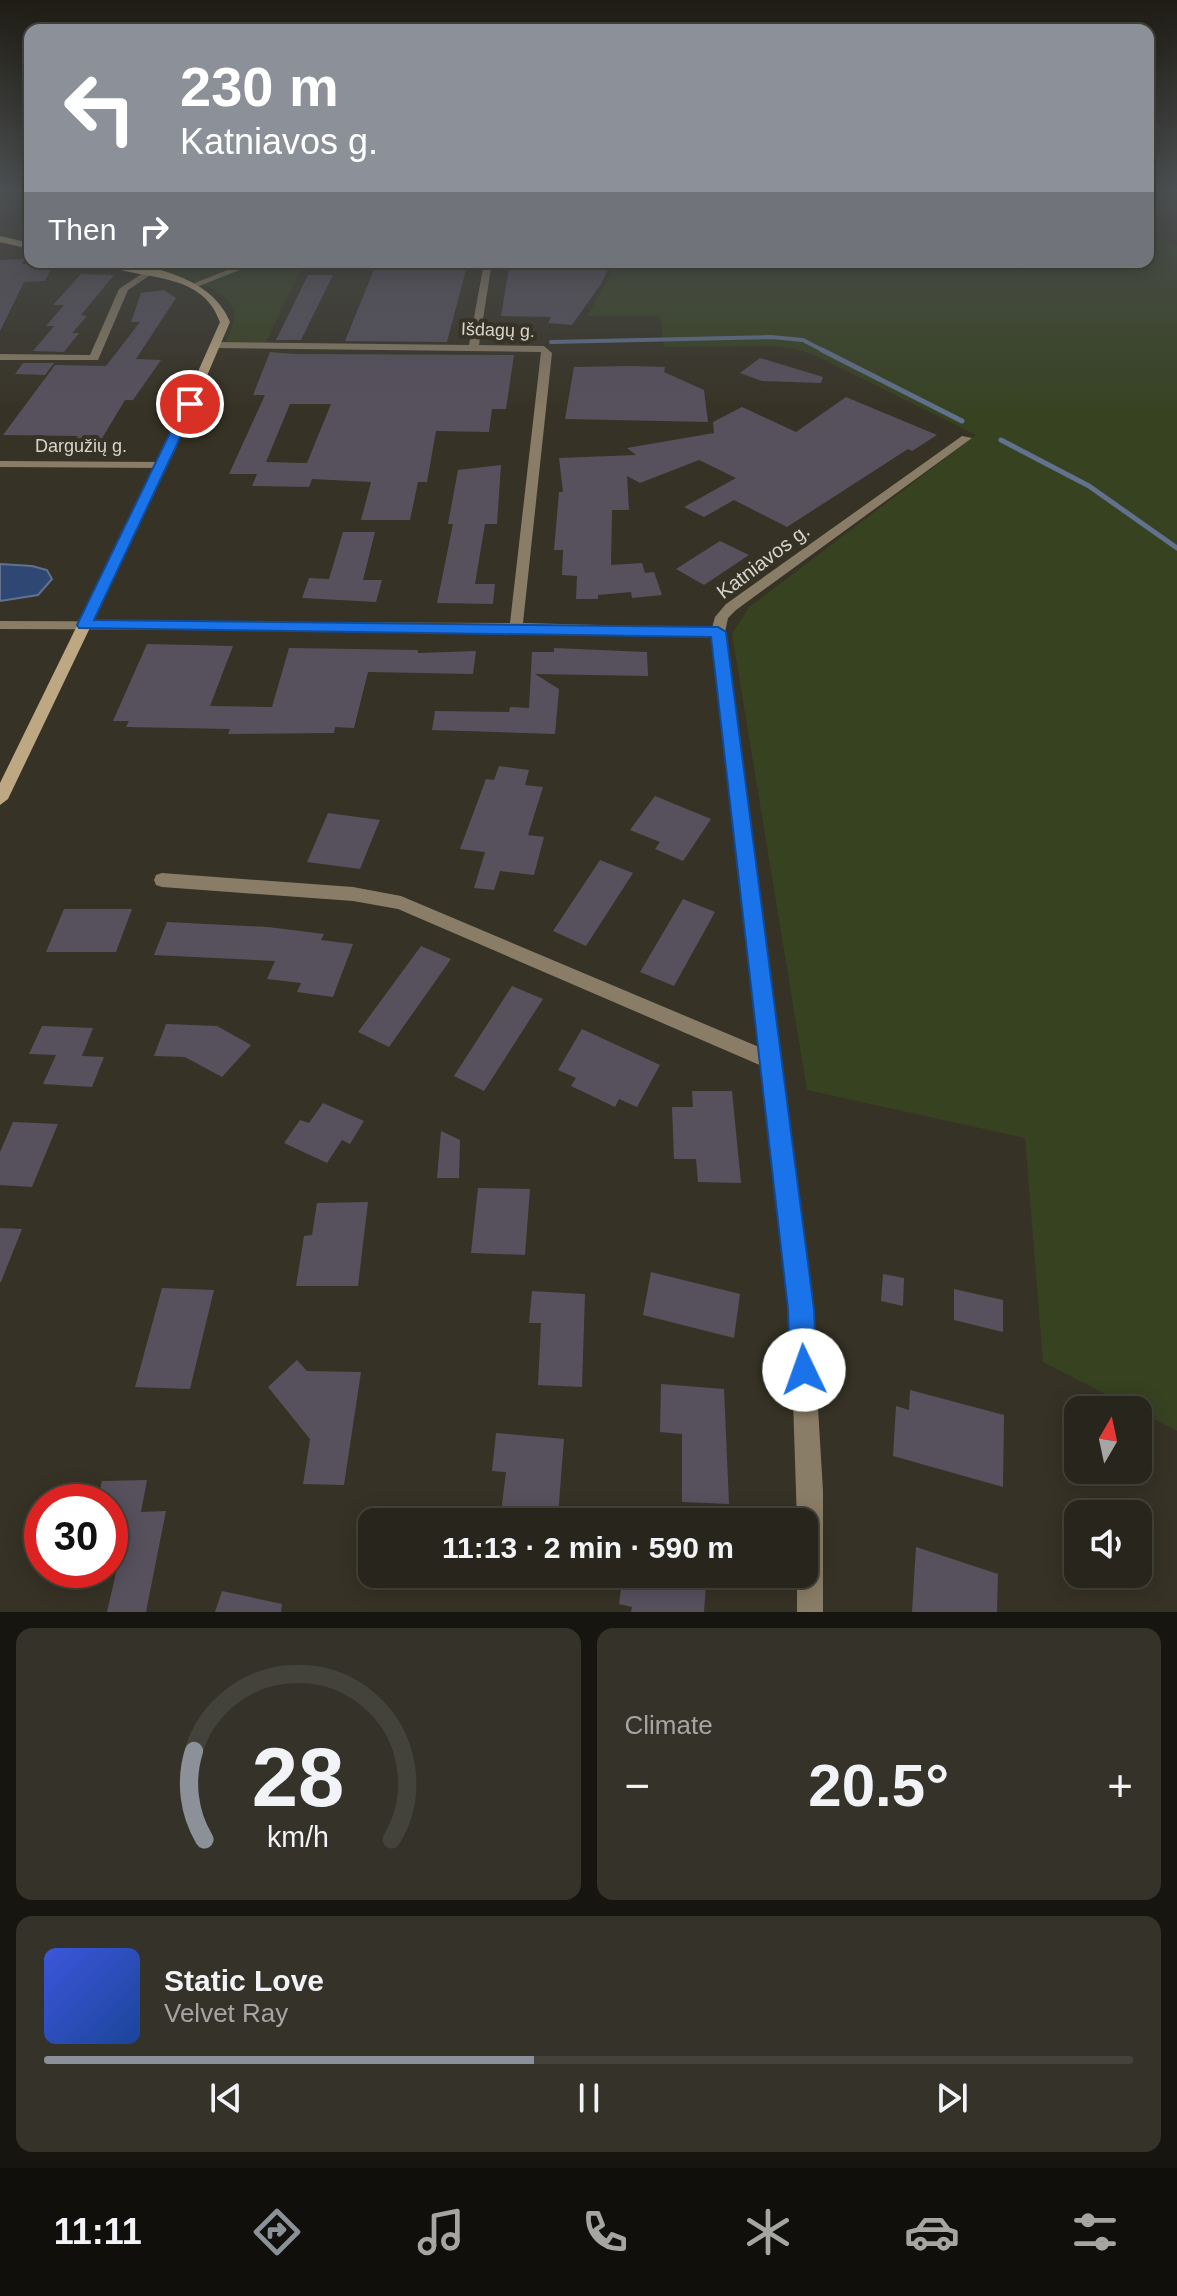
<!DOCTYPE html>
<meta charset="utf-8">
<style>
body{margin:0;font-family:Arial,sans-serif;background:#343229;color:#f1f3f6;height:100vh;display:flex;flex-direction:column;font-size:30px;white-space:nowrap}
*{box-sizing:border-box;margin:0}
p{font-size:26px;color:#a5a5a3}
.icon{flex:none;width:44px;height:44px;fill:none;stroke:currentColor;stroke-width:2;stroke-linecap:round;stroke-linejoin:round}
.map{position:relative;height:1612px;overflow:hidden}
.sheet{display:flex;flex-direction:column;gap:16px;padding:16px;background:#16150f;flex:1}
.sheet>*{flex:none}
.guide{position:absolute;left:24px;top:24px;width:1130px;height:244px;border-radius:16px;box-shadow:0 4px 20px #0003,0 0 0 2px #44433b;background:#8c9099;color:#fff;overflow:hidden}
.needle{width:52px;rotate:9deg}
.controls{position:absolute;left:1064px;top:1396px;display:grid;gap:16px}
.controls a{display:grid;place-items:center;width:88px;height:88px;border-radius:16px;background:#28261c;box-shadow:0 4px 20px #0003,0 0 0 2px #44433b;font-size:40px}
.speed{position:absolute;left:24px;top:1484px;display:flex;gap:16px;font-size:40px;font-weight:700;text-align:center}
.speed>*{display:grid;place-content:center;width:104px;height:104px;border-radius:50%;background:#28261c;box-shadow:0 4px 20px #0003,0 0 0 2px #44433b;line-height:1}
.speed .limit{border:12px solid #d22;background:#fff;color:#111}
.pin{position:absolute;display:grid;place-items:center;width:68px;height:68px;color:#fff;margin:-34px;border:4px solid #fff;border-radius:50%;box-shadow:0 2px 8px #0007}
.me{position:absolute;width:88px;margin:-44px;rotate:357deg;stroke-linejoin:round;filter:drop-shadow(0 0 6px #0008)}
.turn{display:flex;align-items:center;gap:28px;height:168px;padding:0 24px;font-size:36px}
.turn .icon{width:104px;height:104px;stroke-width:2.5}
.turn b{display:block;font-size:56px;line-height:68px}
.then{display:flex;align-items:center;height:76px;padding:0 24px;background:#0003;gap:16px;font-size:30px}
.big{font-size:60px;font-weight:600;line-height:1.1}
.sheet .tile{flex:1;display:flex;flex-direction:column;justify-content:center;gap:12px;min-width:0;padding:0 28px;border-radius:16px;background:#343229}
.sheet .dial{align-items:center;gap:0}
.dial svg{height:208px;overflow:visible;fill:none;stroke:#44433b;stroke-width:7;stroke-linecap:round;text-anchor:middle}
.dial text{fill:#f1f3f6;stroke:none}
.song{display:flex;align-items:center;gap:24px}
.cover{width:96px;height:96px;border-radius:12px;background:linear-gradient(135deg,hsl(230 70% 55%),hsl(220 70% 35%))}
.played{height:8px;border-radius:4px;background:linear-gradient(90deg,#8c9099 45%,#44433b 45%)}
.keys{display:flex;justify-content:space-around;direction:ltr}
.heat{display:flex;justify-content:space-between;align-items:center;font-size:44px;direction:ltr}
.sheet .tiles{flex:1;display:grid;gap:16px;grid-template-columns:1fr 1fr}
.tile:last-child{grid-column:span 2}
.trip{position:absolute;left:358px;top:1508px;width:460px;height:80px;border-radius:16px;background:#28261c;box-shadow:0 4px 20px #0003,0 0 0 2px #44433b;font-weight:600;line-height:80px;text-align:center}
.tabs{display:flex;height:128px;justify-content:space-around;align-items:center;background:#100f0b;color:#a5a5a3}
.tabs .icon{width:56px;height:56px}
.tabs .on{color:#8c9099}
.tabs b{font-size:36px;color:#f1f3f6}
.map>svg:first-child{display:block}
</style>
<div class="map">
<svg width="1177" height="1612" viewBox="0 0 1177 1612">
<rect width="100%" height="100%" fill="#363225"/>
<path fill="#374221" d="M1148,237L1177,245V1431L1043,1362L1025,1138L807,1090L732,634L749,607L976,435L810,353L795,349L775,346L664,347L660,316H587L618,262H1148Z
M119,262H304L265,344H225C229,334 237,320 233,308C222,280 146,268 119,262Z"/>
<path fill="#2f4773" stroke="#61718e" stroke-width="2" d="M0,564L32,566L47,570L52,579L38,595L0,601Z"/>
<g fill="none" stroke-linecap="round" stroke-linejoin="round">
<path stroke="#61718e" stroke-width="4" d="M551,342L771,337L803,340L826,352"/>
<path stroke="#61718e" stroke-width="5" d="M822,350L962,421
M1001,440L1089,486L1177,548"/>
</g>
<path fill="#57515e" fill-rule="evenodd" d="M25,259L22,264L54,263L45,281L24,282L0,331V260Z
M377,262H406L404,269L445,270L447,262H468L447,342L345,341Z
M510,262H570L610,265L601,284L572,325L548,323L551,317L501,316Z
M81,274L114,275L81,315L87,316L72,333H79L64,352L33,351L54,326H46L64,305H53Z
M308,275H333L301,340H276Z
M164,290L176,298L136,359L161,360L133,400H125L95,450H69L78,436L3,435L55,365L106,366L140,322H131L141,293Z
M270,352L295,354L514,355L506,409H492L489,432L436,431L427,482H418L410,520H361L371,482L312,479L309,487L252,486L257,474H229L265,395H253ZM290,404H331L307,463L266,462Z
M760,358L823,377L821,383L762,381L740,373Z
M23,363H54L45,375L15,374Z
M631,366L665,367L664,372L704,390L708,422L565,419L574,367Z
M846,397L937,435L912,451L908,449L787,527L734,500L704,517L684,507L736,478L699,460L640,483L627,476L629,510H612L611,565L642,563L645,573L654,572L662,595L632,598L631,592L598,595V599H576L577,576L562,575L563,550H554L559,492H563L559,458L636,455L627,448L714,433L713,422L742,407L796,432Z
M501,465L497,524H485L475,584H495L493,604L437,603L453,524H448L458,470Z
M343,532H375L363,580H382L376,602L302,598L309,578L329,579Z
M720,541L749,555L704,585L676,569Z
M147,644L233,646L210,706L272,707L289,648L418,650V653L476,651L473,674L368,672L354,728L335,727L334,733L228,734L230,729L126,727L129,721H113Z
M554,648L647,652L648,676L535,674L559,689L555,734L432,730L435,711L509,712L510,707L529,708L532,652H554Z
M499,766L529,770L525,785L543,787L528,835L544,837L534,875L500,871L494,890L474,888L485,852L460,849L486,779L494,780Z
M655,796L711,819L683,861L655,849L660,842L630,830Z
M328,813L380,820L360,869L307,862Z
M600,860L633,873L586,946L553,931Z
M683,899L715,912L674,986L640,972Z
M64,909H132L116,952H46Z
M167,922L268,927L324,934L321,940L353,944L333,997L297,992L301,983L267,979L275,961L154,955Z
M421,946L451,959L389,1047L358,1032Z
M512,986L543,999L484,1091L454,1076Z
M166,1024L217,1026L251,1045L222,1077L185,1057L154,1056Z
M42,1026L93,1028L82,1056L104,1057L92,1087L43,1084L56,1055L29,1054Z
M582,1029L660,1065L637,1107L619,1099L615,1107L571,1086L576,1078L558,1070Z
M692,1091H732L741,1183L698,1182L696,1159H674L672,1107H693Z
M323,1103L364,1121L350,1144L342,1140L327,1163L284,1143L300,1120L309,1123Z
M13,1122L58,1124L32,1187L0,1185V1152Z
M441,1131L460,1140L459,1178H437Z
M478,1188L530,1189L525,1255L471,1253Z
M368,1202L358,1286H296L304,1236L312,1235L317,1203Z
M0,1228L22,1229L1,1282H0Z
M651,1272L740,1294L734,1338L643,1315Z
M883,1274L904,1278L903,1306L881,1301Z
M162,1288L214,1290L190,1389L135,1387Z
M954,1289L1003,1300V1332L954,1320Z
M532,1291L585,1294L582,1387L538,1385L541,1323H529Z
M297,1360L307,1371L361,1372L344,1485L303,1484L310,1439L268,1387Z
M661,1384L724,1389L729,1504L682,1502V1434L660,1432Z
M910,1390L1004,1415L1003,1487L893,1456L896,1406L909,1410Z
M496,1433L564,1439L558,1516L501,1512L506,1472L492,1471Z
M147,1480L141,1512L166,1511L146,1612H107L118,1564L110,1565V1502H97L102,1481Z
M916,1547L998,1574L997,1612H912Z
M623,1574H657L706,1585L704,1612H631L632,1607L619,1604Z
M222,1591L282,1604L281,1612H215Z"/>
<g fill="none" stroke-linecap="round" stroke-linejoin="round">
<path fill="#8a7d67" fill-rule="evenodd" d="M248,262H260L194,288L187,286Z
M487,265L491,268L479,345L544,346L552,353L523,623L712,628L715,617L726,604L962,436L972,438L736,610L728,618L725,632L812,1309L823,1491V1612H797V1574H804V1522H797L790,1309L762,1066L398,909L353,901L162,887L156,885L154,880L156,875L162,873L353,887L401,896L759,1047L712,636L507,631L0,629V621L510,623L541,352L217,348L212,345L217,342L469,345L483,268Z
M149,269L153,272L152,274L128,290L98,360H0V354L90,355L119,289Z
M0,461L161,462L167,465L161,468L0,467Z"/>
<path fill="#bda883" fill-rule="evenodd" d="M0,236L30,243V249L0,242Z
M98,262C143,262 212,275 230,322L176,448L8,799L0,805V783L164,448L220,322C201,268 137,282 98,262Z"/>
</g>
<linearGradient id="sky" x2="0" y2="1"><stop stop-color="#1e1c14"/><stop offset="0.46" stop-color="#4c4f51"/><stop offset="1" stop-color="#4c4f51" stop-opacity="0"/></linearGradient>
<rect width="1177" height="414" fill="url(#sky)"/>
<path fill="#1a73e8" stroke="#114b97" stroke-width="2" d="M190,400L196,404L94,620L718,627L726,632L814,1309L817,1370L813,1379L804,1383L794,1379L790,1370L788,1309L711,637L79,628L77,625L184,404Z"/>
<g text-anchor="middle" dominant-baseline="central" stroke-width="8" stroke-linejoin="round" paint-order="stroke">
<g font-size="18" fill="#d6d4cc" stroke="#363225">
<text transform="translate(498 330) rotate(2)">Išdagų g.</text>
<text x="81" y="446">Dargužių g.</text>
</g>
<g font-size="20" fill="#d6d4cc" stroke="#363225">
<text transform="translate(763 561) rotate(-37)">Katniavos g.</text>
</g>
</g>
</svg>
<div class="controls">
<a><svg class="needle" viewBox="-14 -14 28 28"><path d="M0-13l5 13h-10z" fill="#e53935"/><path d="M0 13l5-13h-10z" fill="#a5a5a3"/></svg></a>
<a><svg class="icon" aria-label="sound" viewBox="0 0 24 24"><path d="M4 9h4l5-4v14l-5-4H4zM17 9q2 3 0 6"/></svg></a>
</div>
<div class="speed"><div class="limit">30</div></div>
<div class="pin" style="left:190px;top:404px;background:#d93025"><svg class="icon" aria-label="arrive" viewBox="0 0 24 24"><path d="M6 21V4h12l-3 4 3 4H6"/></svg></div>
<svg class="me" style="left:804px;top:1370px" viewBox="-20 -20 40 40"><circle r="19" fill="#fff"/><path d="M0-13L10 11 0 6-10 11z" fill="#1a73e8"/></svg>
<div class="trip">11:13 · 2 min · 590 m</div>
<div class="guide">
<div class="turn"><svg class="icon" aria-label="left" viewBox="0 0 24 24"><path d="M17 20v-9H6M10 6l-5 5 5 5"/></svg><div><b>230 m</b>Katniavos g.</div></div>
<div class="then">Then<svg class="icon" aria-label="right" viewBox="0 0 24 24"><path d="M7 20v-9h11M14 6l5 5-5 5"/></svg></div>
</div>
</div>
<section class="sheet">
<div class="tiles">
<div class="tile dial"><svg viewBox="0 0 100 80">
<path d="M14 69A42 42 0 1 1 86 69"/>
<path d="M14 69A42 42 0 0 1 10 35" stroke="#8c9099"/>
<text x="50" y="56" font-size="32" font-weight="700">28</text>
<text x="50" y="72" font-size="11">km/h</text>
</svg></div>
<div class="tile"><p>Climate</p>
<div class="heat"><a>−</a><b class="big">20.5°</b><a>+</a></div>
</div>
<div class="tile">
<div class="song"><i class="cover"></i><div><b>Static Love</b><p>Velvet Ray</p></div></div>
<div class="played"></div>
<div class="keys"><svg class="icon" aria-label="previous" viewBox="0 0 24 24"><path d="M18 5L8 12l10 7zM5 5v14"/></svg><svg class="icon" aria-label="pause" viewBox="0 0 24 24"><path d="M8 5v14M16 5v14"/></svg><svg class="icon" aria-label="next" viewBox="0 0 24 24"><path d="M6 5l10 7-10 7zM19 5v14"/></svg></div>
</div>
</div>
</section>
<nav class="tabs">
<b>11:11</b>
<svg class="icon on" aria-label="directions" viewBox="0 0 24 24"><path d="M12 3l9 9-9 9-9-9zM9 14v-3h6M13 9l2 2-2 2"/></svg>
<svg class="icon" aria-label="music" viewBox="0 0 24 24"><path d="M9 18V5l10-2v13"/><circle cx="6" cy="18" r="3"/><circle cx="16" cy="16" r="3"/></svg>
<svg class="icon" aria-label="phone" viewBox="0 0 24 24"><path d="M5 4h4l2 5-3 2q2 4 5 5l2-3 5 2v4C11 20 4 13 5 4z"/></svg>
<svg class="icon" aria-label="climate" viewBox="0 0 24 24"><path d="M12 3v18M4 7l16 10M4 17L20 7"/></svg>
<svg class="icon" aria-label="car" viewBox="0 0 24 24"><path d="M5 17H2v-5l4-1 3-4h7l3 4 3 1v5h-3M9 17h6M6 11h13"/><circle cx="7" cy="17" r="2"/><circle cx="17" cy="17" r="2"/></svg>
<svg class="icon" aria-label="filters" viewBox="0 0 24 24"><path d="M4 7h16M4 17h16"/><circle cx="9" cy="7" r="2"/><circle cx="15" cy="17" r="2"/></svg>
</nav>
